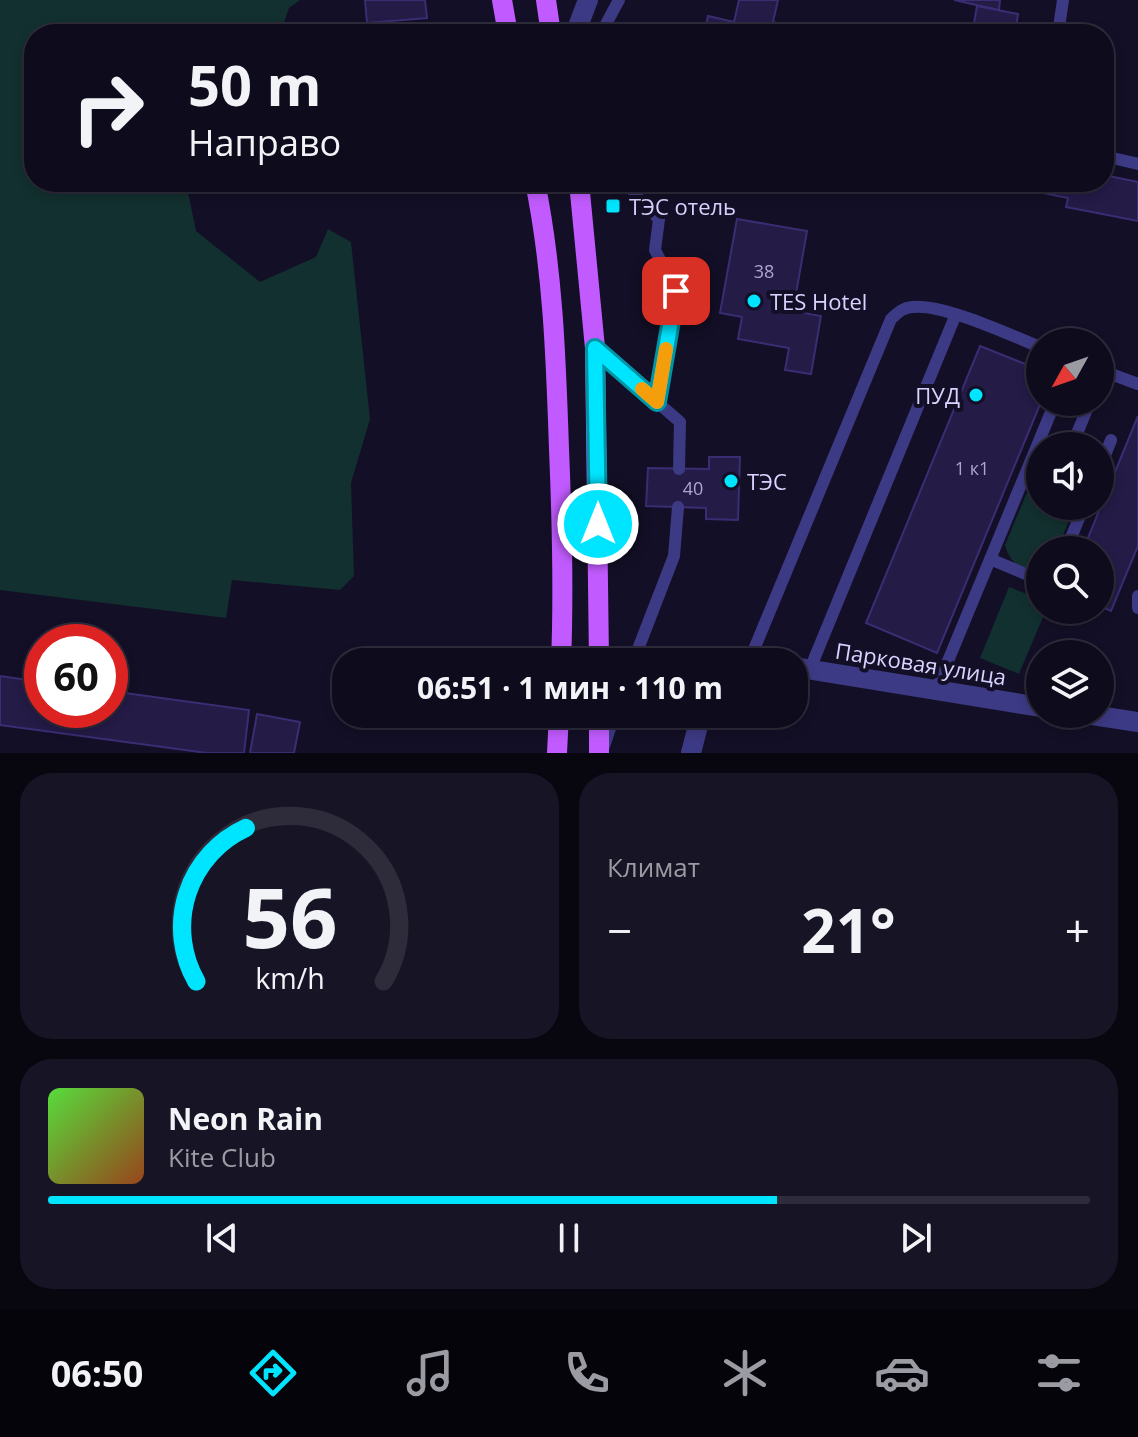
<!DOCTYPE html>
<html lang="ru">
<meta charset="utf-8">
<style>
body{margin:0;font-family:"Open Sans",sans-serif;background:#171425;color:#f1f3f6;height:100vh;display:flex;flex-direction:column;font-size:30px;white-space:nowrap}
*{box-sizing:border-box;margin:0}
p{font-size:26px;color:#9b9ba3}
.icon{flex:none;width:44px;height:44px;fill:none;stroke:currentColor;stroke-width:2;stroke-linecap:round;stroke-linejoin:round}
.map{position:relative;height:753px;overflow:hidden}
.sheet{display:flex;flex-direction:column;gap:20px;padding:20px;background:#08060f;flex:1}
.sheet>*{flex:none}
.banner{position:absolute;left:24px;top:24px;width:1090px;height:168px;border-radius:32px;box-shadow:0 4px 12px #0003,0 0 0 2px #2e2b3b;background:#0e0b1c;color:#f1f3f6;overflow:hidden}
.needle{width:52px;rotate:230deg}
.buttons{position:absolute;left:1026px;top:328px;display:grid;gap:16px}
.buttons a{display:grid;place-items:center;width:88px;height:88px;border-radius:50%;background:#0e0b1c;box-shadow:0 4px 12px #0003,0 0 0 2px #2e2b3b;font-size:40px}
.speed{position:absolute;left:24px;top:624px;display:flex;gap:16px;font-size:40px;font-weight:700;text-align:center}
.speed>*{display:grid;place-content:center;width:104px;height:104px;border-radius:50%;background:#0e0b1c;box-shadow:0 4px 12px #0003,0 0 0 2px #2e2b3b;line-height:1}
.speed .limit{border:12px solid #d22;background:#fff;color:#111}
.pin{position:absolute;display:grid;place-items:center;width:68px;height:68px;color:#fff;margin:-34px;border-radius:16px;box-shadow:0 4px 12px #0006}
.me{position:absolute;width:88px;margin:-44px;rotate:0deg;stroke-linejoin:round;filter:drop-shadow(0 0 6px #0008)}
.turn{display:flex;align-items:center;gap:28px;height:168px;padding:0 32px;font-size:36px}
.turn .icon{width:104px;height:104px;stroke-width:2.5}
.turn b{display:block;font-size:56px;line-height:68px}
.big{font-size:60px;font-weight:700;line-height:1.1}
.sheet .card{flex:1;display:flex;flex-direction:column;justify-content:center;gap:12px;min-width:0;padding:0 28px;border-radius:32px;background:#171425}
.sheet .dial{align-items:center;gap:0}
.dial svg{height:208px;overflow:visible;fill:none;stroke:#2e2b3b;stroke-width:7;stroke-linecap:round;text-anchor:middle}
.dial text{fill:#f1f3f6;stroke:none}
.song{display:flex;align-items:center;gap:24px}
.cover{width:96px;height:96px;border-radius:12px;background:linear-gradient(135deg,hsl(110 70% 55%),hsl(20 70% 35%))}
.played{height:8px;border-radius:4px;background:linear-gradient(90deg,#00e5ff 70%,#2e2b3b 70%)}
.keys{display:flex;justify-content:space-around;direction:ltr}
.heat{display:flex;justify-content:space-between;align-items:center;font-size:44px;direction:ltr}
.sheet .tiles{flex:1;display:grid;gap:20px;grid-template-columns:1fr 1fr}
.card:last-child{grid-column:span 2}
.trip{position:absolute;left:332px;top:648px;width:476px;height:80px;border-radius:32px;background:#0e0b1c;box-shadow:0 4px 12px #0003,0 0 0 2px #2e2b3b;font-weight:700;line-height:80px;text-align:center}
.dock{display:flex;height:128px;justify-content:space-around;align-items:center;background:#06040b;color:#9b9ba3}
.dock .icon{width:56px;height:56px}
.dock .selected{color:#00e5ff}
.dock b{font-size:36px;color:#f1f3f6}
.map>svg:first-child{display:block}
</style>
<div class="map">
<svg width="1138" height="753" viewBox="0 0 1138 753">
<rect width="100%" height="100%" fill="#130f26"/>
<path fill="#12302f" d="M0,0H300L289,8L280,34H34V182H186L196,231L260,282L316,257L328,229L351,242L370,419L351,483L354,576L340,590L232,580L226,618L0,590Z
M1040,461V506H1075L1057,550H1040V570C1022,572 1009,562 1005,545Z
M1009,587L1040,599V610H1046L1019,674L980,658Z"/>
<path fill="#241b47" stroke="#3b2d73" stroke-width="2" d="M365,0H425L427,18L367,23Z
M739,0H778L773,22L786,25L784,34H704L708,16L734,22Z
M954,0H1000L999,10Z
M977,6L1018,14L1015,34H972Z
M1104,175L1138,182V221L1066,207L1068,198L989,182H1104Z
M737,219L807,231L793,311L821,316L811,374L785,370L789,348L738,339L742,317L720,313Z
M980,346L1040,370L1041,402L937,653L866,623Z
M1138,416V546L1111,611L1100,606V550H1083Z
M709,457H740L738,520L706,519V508L646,506L648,468L709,469Z
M0,676L42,682V710H110V691L249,710L244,753H207L0,725Z
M257,714L300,722L294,753H250Z"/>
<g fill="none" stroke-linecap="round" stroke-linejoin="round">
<path stroke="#3d3a85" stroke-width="12" d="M604,34L606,24L619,0
M1058,34L1063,0
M1104,156L1138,164
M627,182L639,199L659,219L655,250L676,291L657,402
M595,348L680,422L679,469
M1100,370L1138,384
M1040,439L1056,446
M1073,443L1090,402
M1100,468L1111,440
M1066,550L1084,506
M990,559L1040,580
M1138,596V608
M750,659L891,319C898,313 902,308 912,307C942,303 1010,335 1040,347
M633,662L674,556L678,507
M810,669L956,314
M936,690L1051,412
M604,746L615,714"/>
<path stroke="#3d3a85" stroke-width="20" d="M575,34L588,0
M718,662L733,657L766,662
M794,667L1040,707
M1086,714L1138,722
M691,753L701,714"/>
<path stroke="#c25bff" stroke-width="20" d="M502,0L508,34
M546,0L551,34
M535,182C553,270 556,359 559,449C562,520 564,591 561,662
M579,182L595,348L599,662
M599,714V753
M557,753L559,714"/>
</g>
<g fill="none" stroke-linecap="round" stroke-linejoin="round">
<g stroke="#0095a6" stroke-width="20">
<path id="route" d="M598,524L595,348L657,402L676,291"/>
</g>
<use href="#route" stroke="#00e5ff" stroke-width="14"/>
<path stroke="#f59e0b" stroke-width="14" d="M642,389L657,402L666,349"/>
</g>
<g fill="#00e5ff" stroke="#130f26" stroke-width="3">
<rect x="605" y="198" width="16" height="16" rx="4"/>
<circle cx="754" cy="301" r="8"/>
<circle cx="976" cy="395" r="8"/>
<circle cx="731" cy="481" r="8"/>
</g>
<g text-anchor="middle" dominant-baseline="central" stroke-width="8" stroke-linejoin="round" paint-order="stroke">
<g font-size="18" fill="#aca6d1">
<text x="764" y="271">38</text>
<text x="972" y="468">1 к1</text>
<text x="693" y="488">40</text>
</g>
<g font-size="22" fill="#d9d4ff" stroke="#130f26" text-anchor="start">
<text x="629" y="206">ТЭС отель</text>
<text x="770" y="301">TES Hotel</text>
<text x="960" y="395" text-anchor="end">ПУД</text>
<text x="747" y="481">ТЭС</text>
</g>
<g font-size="22" fill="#d9d4ff" stroke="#130f26">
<text transform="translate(921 663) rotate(9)">Парковая улица</text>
</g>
</g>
</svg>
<div class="buttons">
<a><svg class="needle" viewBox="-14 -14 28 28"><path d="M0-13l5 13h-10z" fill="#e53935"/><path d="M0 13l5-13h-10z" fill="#9b9ba3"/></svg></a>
<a><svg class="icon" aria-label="sound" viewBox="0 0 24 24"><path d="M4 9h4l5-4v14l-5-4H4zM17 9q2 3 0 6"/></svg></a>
<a><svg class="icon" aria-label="search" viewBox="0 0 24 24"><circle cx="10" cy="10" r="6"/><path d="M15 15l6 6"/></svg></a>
<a><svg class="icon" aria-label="layers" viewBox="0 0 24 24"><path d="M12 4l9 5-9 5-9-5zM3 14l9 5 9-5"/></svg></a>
</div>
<div class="speed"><div class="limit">60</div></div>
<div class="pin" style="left:676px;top:291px;background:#d93025"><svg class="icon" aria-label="arrive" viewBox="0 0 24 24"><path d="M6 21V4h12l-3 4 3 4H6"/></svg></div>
<svg class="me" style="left:598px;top:524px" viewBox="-20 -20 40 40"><circle r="17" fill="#00e5ff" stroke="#fff" stroke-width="3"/><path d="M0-11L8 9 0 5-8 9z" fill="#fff"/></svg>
<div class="trip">06:51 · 1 мин · 110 m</div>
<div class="banner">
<div class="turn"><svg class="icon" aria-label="right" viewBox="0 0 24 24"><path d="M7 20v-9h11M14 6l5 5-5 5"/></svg><div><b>50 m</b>Направо</div></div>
</div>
</div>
<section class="sheet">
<div class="tiles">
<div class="card dial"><svg viewBox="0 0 100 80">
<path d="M14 69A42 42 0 1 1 86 69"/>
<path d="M14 69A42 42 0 0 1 33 10" stroke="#00e5ff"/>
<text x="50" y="56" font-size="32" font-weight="700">56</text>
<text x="50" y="72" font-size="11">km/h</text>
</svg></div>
<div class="card"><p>Климат</p>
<div class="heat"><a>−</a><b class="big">21°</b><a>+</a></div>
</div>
<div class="card">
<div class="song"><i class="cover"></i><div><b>Neon Rain</b><p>Kite Club</p></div></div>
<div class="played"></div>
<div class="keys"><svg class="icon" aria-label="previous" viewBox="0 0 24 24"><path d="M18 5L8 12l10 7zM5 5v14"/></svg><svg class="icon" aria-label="pause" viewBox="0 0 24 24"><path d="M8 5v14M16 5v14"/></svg><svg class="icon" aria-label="next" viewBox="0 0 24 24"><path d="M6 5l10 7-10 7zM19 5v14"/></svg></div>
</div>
</div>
</section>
<nav class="dock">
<b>06:50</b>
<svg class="icon selected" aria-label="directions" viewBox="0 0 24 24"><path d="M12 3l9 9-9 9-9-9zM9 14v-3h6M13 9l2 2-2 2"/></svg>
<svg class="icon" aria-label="music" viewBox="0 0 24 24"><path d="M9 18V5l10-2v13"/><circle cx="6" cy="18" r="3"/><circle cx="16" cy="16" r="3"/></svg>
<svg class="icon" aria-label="phone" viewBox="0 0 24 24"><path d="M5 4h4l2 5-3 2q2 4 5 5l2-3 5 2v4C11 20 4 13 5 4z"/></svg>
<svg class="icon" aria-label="climate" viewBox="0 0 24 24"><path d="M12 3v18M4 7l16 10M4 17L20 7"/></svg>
<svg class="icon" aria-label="car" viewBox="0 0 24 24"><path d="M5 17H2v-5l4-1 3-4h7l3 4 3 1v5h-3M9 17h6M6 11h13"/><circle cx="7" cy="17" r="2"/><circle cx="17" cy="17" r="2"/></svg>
<svg class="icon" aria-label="filters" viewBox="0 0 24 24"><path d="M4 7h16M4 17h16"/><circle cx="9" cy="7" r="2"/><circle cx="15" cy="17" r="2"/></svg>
</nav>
